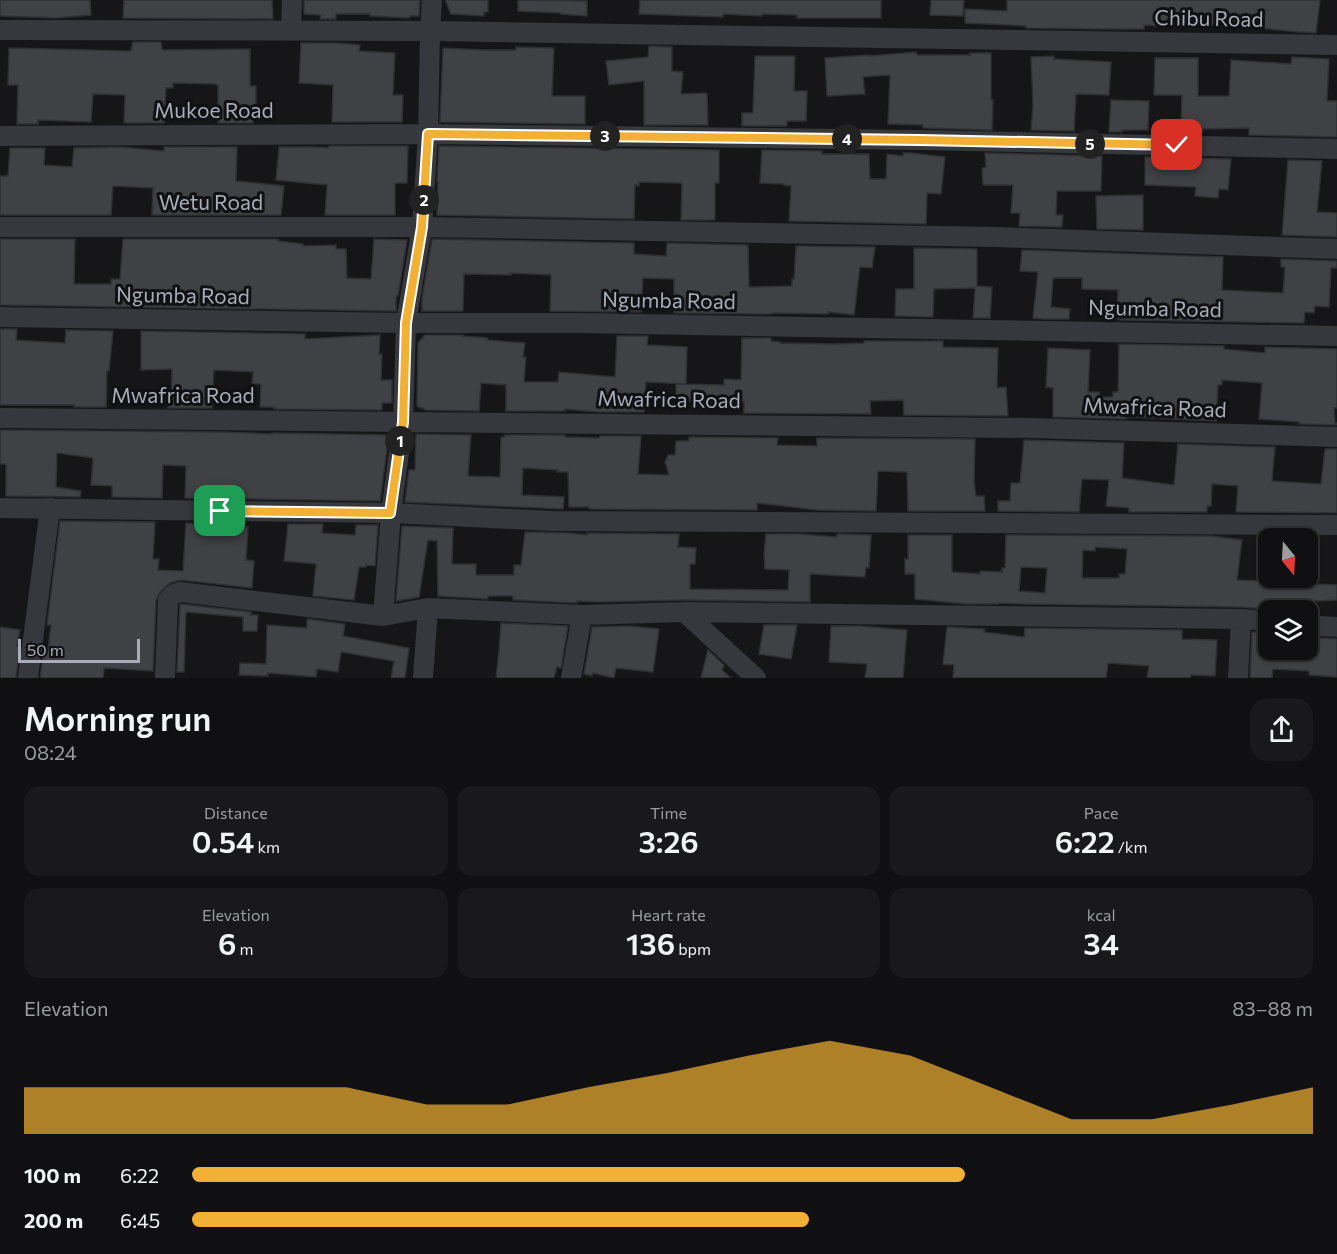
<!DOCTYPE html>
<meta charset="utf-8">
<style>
body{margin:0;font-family:Commissioner,sans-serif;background:#19191b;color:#f1f3f6;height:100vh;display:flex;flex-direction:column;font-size:22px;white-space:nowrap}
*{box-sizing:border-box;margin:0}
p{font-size:20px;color:#9c9d9f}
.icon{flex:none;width:33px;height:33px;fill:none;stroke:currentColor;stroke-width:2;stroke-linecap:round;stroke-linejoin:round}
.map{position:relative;height:678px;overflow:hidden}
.panel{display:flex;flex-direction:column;background:#101012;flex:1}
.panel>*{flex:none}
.needle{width:39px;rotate:162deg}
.fabs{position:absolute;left:1258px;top:528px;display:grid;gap:12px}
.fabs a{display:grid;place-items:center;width:60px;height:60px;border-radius:12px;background:#101012;box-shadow:0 2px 4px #0004,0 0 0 2px #303032;font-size:30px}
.scale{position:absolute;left:18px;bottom:15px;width:122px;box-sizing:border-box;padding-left:6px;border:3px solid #a8adb8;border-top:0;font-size:16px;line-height:21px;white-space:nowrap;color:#a8adb8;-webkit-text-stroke:4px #111113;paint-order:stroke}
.pin{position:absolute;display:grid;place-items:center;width:51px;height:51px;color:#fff;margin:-26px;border-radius:12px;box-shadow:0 3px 9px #0006}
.km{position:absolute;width:30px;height:30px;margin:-15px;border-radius:50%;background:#222;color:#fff;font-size:16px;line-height:30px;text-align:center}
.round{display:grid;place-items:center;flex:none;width:63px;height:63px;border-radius:18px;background:#19191b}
.summary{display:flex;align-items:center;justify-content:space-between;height:102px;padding:0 24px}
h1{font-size:33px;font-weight:600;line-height:45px}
.metrics{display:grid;grid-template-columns:repeat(3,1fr);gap:9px;height:102px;padding:6px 24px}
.metrics div{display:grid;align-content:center;border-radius:15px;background:#19191b;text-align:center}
.metrics b{font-size:30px;font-weight:600}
.metrics small{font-size:16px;font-weight:400}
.metrics p{font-size:16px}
.chart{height:168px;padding:12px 24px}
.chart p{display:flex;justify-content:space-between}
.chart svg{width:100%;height:108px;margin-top:6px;fill:#f2b134;opacity:.7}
ul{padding:0 24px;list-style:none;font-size:20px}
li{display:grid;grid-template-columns:96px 72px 1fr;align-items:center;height:45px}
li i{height:15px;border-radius:8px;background:#f2b134}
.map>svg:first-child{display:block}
</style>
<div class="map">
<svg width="1337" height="678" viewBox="0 0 1337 678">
<rect width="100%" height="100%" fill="#161618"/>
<!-- building -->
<path fill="#404145" stroke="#303034" stroke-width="1.5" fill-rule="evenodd" d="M0,0H90L91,15L56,18L0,16Z
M124,0H272L273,19L123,18Z
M304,0H420L419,16H410L409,18L370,16V14H336V19H320L321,15L304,14Z
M445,0H488V12H484V16L451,14Z
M518,0L587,1V16L561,14V13L518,11Z
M640,0H881V18H797V15L762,14V16L723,14V17L639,14Z
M931,0H964L963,16L930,15Z
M1007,0H1320L1316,33L1299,32L1238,26V27L1195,24V28L1144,25V29H1103L1026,28V26L965,23V9L1007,11Z
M133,42H161L162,50L250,49V86H256V114H253V123H218V86L216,84L173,83V88H166L164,123H124L125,95L93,94L91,122L38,120V124H17L18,85H8L9,48L131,51Z
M301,43H337L360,45L359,51L395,53L393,95H403L402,122H332L333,85L299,83Z
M649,46L672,47V71L683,72L681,94L707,93L708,125H644V81L609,85L606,61L648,57Z
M516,47L554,48L552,96H585V124L440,122L443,48L482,50H516Z
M916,52L917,55H970V53H991V100H993L992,130L923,128V125L888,124L890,75L863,77L865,94L827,96L825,58L869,55V56Z
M755,56H795L794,91H807L806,121H787V126H742V113H753Z
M1054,56V59L1111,62L1109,95L1076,94L1074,131L1031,130L1033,106L1031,57Z
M1292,57L1329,59L1327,101H1337V137L1249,135V128L1203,129V131H1181L1182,95H1154L1155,58H1198V96H1229L1231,60L1291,64Z
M1111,100L1149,101L1148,130H1122V132H1109Z
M329,146H408L407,183H395V215H325L327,185L276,180L279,147H314L329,148Z
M439,146L719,150V183H715V220H681L682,184L680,183L639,182V186L635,185L634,219L437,215L438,181H437Z
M119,147L164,151V147H237L236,181L284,186L281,215H152L153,188L113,186L111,215H0V176H8L10,148H45L44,165L72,167L74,148Z
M762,150L822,151V154H869L870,179H886L887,154L903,156V153H911L945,157L941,194L927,193L926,224L789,221L791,186L784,185V184L760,183Z
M985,153L1102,156L1101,191H1057L1056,215H1063L1062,227L1019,226L1020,213H1011L1013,185H983L982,168L986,167Z
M1145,157H1162V159H1190V158L1231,159L1228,190L1219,189L1218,198L1195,196L1196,187L1145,185Z
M1288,160L1322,161L1317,212L1337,213V237L1282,235Z
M1143,195V230L1097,229L1096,196Z
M0,239H75L74,284H111V279H120L123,239H278V241L303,244V246L336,245V249H346L347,278L371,279L374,239L407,240L398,296H396V311L0,305Z
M432,239L634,243V254L666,256L667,243L748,245L749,287L792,286V279H794L796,246L875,247L872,268L860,267L854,315L828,312V314L772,313V314L674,313V279L643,278L641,312L550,311L551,275L511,273V275L464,274L463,311H422V298Z
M914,248L977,249V286L992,287L990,318H973L975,288L934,289L933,317L895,316L896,289H914Z
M1022,250L1223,257L1222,290L1283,293L1285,267H1281V259L1337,261V268H1331L1329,307L1315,306L1314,313L1305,312L1304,323L1119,320V319H1117L1118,290L1082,289V278H1053L1051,307L1070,309L1069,319H1043L1033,318L1038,272L1020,271Z
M0,329H17L16,340L65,343L66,330L113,331L109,371H107L106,407H74V405H0Z
M141,331L305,334V339L380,335L379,354H382L381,380H392V403H382V410L274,409V407H260L261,384H252L253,372L214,370L212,408H168V402H171L172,369L141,370Z
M425,335H463L462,336L488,338L487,340L525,343L523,357H526L524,382H558L559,372L615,377L617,336H648L647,345L687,347L686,384L646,382L644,412H598L565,409V411H506V385L481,383L479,411L426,410L417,406L418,343Z
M742,338H771V341L780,342V343L833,344L864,343V341H943V347L998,348L997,388L1006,387L1008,416L904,415L903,400L870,401L871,414L744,413V402L676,401V384L724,385V379L741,380Z
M1119,344L1224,346V349L1265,353V347L1337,349V408H1334L1335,423H1337V425L1299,424V422L1259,419L1262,383L1222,380V385H1218L1216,421L1129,417H1126V419L1053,417V388L1046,387L1048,348L1090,350L1088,392H1099L1100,397H1113V392H1118Z
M0,430L221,432L272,434V433L389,435L380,501L185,498L186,466L163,465L162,498L112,497V486L91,485L93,458L57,453L56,487L81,491L80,497L6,496V464H0Z
M416,434L471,435L468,476L500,477L501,437H505V435H565V437L599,438L600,436H641L638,474L669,475L665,462L668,455H675L676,441H689V437L778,438L777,445L817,446V438L975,439L974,481L976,496H984L985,511H908L907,472L878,471L876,511L817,510L757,503V510L589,509V507H569L568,472H557L558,470L523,468L522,495L564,497L563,509L405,502L409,470H415Z
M1024,440L1124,443L1122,478L1174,485L1178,444L1275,447L1272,481L1321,484L1325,449H1337V513L1236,512L1238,486L1212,484L1211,506H1207V512H1129V508L1106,506L1109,480L1082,479L1079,512L998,511V501H1010L1011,483H1020Z
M60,521L155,522L153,559H159L158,570L183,571L186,523L248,527L246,560L254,561L252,588L181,580L170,583L160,592L156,600L153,671L104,668L103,678H40L44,649H48L51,625H47Z
M288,524H323L322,533L355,535L356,525H378L375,566L366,565V567H359L354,600L313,596L316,564L284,561Z
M402,526L453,528L452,564H476V575H514V565H521L525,532L569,533L587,535V533L679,534L678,547L696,548L695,564H690V589L788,590L789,570L765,569L764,553L766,534H800L837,537V534L871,535L869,568L866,567L865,577L810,574V602L684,600L601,602L577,601V603L513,600V596H488V599L438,596L437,541L428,540L419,597L396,601Z
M908,535H952V572L980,574V571L1002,572V568H1005L1006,535L1211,536L1242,540L1237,580L1281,582V578H1309V579H1311L1312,584L1337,585V600L1298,602V610H1274L1241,607L1024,604L999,603L998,604H966L915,599V574H905V559H908ZM1095,547L1127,549L1125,574H1119V578H1082L1083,550L1095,551ZM1021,567L1047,568L1045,593L1019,591Z
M180,604L251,612L250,615H258L257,631H243V617L186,612L184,672H177Z
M307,619L345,624L343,636L409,648L405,678H391L394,661L341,652L338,672L317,669L316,677L268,673V676L239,675L240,663L266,664L267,625L307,628Z
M501,623L568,626L561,668L557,667L554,678H496L499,651Z
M764,625H797L791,659L759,654Z
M630,626L659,629L653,672L616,668L614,678L593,673L592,676L584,674L592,627Z
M831,626H860L907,630L903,678H865L867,664L829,662Z
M0,627L20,630L17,646H20L16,678H0Z
M947,627L985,629L984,632L1024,637L1025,628L1182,630V639L1217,640L1215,676L1191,675L1190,678H1147L1149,666L1108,663L1106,678H953L954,665L943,664Z
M1252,632L1269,633V650H1308V637L1337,639V677L1309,675V671L1273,669L1272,678H1250Z
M708,650L724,665L722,670L731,678H701Z"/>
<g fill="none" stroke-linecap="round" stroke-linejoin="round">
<!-- street -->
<path stroke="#37383d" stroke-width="20" d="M291,29L292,0
M0,30L430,31L1337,45
M0,136L428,134L920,140L1337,149
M0,227H422L995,237L1337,249
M0,317L406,323H580L1337,336
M0,418L1030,428L1337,437
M0,508L391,513L552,521L1337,525
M684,612L756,678
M383,616L391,513L403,422L406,323L422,227L428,134L430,31L432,0
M1308,625L1337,627
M28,678L50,508
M165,678L168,600L174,594L180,592L383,616L428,608L582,615L684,612L1241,619L1269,621
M423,678L428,608
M571,678L582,615
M1238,678L1241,619"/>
</g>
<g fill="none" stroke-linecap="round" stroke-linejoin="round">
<defs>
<path id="route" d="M220,511L390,513L403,422L406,323L422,227L428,134L920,140L1177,145"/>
</defs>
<!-- route casing -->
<use href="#route" stroke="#fff" stroke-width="12"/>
<!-- route -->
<use href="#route" stroke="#f2b134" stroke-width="8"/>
</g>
<g text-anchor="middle" stroke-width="6" stroke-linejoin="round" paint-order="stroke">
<!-- street labels -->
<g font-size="21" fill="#a8adb8" stroke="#111113">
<text transform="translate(1209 19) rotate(1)" y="7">Chibu Road</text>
<text x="214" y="118">Mukoe Road</text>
<text x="211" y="210">Wetu Road</text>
<text transform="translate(183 296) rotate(1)" y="7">Ngumba Road</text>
<text transform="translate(669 301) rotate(1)" y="7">Ngumba Road</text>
<text transform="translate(1155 309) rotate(1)" y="7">Ngumba Road</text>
<text x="183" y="403">Mwafrica Road</text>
<text transform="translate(669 400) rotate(1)" y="7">Mwafrica Road</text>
<text transform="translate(1155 408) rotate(2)" y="7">Mwafrica Road</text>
</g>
</g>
</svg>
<div class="fabs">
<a><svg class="needle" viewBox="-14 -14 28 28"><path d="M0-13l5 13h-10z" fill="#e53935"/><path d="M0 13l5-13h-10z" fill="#9c9d9f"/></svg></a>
<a><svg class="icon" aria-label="layers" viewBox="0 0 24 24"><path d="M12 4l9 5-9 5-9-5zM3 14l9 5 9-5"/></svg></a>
</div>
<div class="scale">50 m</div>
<div class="pin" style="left:220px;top:511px;background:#1e9e55"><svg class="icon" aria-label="arrive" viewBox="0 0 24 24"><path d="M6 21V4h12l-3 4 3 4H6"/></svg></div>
<div class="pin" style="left:1177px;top:145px;background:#d93025"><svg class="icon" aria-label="check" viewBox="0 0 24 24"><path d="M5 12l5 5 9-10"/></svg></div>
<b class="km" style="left:400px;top:441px">1</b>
<b class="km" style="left:424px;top:200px">2</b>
<b class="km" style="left:605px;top:136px">3</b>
<b class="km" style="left:847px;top:139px">4</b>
<b class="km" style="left:1090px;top:144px">5</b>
</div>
<section class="panel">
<div class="summary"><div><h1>Morning run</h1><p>08:24</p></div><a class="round"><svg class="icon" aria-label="share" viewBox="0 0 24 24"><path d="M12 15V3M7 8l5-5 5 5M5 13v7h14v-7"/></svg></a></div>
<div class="metrics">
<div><p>Distance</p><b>0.54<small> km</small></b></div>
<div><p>Time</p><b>3:26</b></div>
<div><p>Pace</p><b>6:22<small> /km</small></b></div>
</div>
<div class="metrics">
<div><p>Elevation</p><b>6<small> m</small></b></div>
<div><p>Heart rate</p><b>136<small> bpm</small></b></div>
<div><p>kcal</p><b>34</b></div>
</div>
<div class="chart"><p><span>Elevation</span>83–88 m</p>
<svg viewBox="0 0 160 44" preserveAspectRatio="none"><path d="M0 44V25L10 25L20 25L30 25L40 25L50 32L60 32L70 25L80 19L90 12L100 6L110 12L120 25L130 38L140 38L150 32L160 25V44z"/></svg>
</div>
<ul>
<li><b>100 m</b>6:22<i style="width:69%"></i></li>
<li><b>200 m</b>6:45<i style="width:55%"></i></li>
</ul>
</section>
